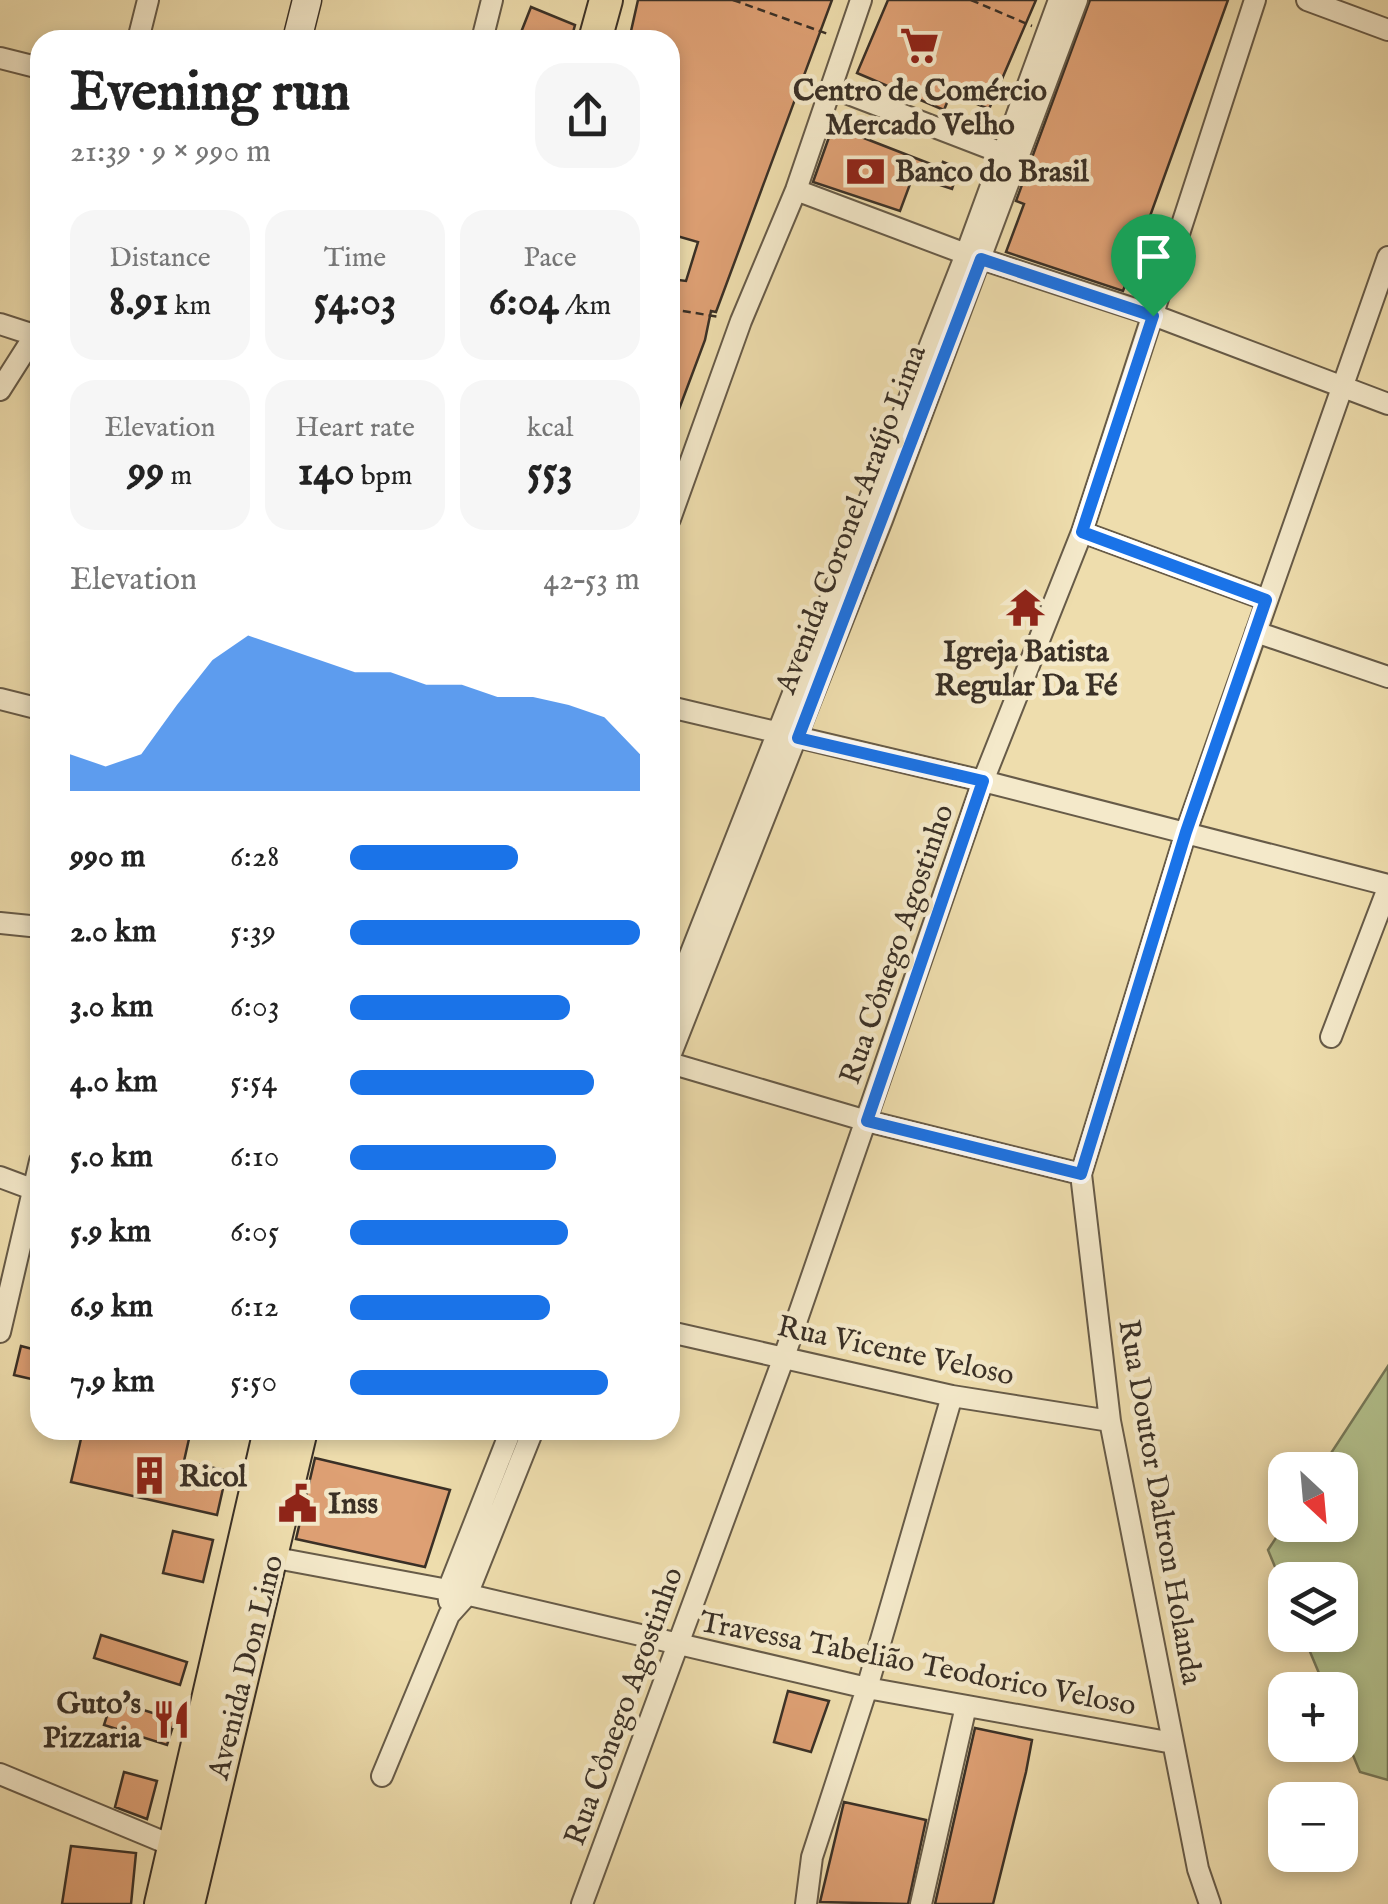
<!DOCTYPE html>
<meta charset="utf-8">
<style>
body{margin:0;font-family:"IM FELL English",serif;background:#f6f6f6;color:#222;height:100vh;display:flex;flex-direction:column;font-size:38px;white-space:nowrap}
*{box-sizing:border-box;margin:0}
p{font-size:32px;color:#767676}
.icon{flex:none;width:55px;height:55px;fill:none;stroke:currentColor;stroke-width:2;stroke-linecap:round;stroke-linejoin:round}
.map{position:relative;flex:1;overflow:hidden}
.drawer{position:absolute;left:30px;top:30px;width:650px;height:1410px;display:flex;flex-direction:column;background:#fff;border-radius:30px;box-shadow:0 5px 15px #0003}
.drawer>*{flex:none}
.needle{width:65px;rotate:154deg}
.controls{position:absolute;left:1268px;top:1452px;display:grid;gap:20px}
.controls a{display:grid;place-items:center;width:90px;height:90px;border-radius:20px;background:#fff;box-shadow:0 5px 15px #0003;font-size:50px}
.pin{position:absolute;display:grid;place-items:center;width:85px;height:85px;color:#fff;margin:-102px -42px;border-radius:50% 50% 50% 0;rotate:-45deg;box-shadow:0 0 10px #0007}
.pin .icon{rotate:45deg}
.round{display:grid;place-items:center;flex:none;width:105px;height:105px;border-radius:30px;background:#f6f6f6}
.overview{display:flex;align-items:center;justify-content:space-between;height:170px;padding:0 40px}
h1{font-size:55px;font-weight:700;line-height:75px}
.stats{display:grid;grid-template-columns:repeat(3,1fr);gap:15px;height:170px;padding:10px 40px}
.stats div{display:grid;align-content:center;border-radius:25px;background:#f6f6f6;text-align:center}
.stats b{font-size:42px;font-weight:700}
.stats small{font-size:28px;font-weight:400}
.stats p{font-size:28px}
.chart{height:280px;padding:20px 40px}
.chart p{display:flex;justify-content:space-between}
.chart svg{width:100%;height:180px;margin-top:10px;fill:#1a73e8;opacity:.7}
ul{padding:0 40px;list-style:none;font-size:32px}
li{display:grid;grid-template-columns:160px 120px 1fr;align-items:center;height:75px}
li i{height:25px;border-radius:12px;background:#1a73e8}
.map>svg:first-child{display:block}
</style>
<div class="map">
<svg width="1388" height="1904" viewBox="0 0 1388 1904">
<rect width="100%" height="100%" fill="#eeddad"/>
<filter id="stains"><feTurbulence type="fractalNoise" baseFrequency=".002" numOctaves="4"/><feColorMatrix values="0 0 0 0 .2 0 0 0 0 .09 0 0 0 0 .02 0 0 0 .5 -.17"/></filter>
<radialGradient id="worn" r=".72"><stop offset=".6" stop-color="#630" stop-opacity="0"/><stop offset="1" stop-color="#630" stop-opacity=".3"/></radialGradient>
<!-- green -->
<path fill="#b3c28e" stroke="#76795a" stroke-width="2.5" d="M1388,1366V1780L1360,1772L1340,1724V1690H1326L1303,1635H1340V1580H1285V1591L1268,1550L1285,1524L1340,1525V1470H1320Z"/>
<!-- building -->
<path fill="#dea074" stroke="#3a3026" stroke-width="2.5" d="M638,0H832L716,312L711,311L705,340L672,428L670,279L686,281L698,242L670,234V40H629Z
M888,0H1036L989,109L951,93L944,110L857,73Z
M1090,0H1228L1123,291L1006,252L1024,204L1016,201Z
M531,7L575,25L571,40H518Z
M833,126L941,168L943,162L959,168L952,189L913,176L900,211L813,182Z
M21,1346L40,1351V1381L14,1375Z
M83,1430H191L184,1461L227,1471L217,1515L71,1482Z
M315,1458L450,1490L425,1567L296,1539Z
M173,1531L213,1540L203,1582L163,1573Z
M101,1635L187,1662L180,1685L94,1658Z
M788,1691L829,1701L811,1752L774,1742Z
M112,1700L175,1720L167,1745L104,1725Z
M975,1728L1032,1740L1026,1772L993,1904H935Z
M124,1772L157,1781L147,1819L115,1807Z
M844,1802L926,1820L908,1904L820,1902Z
M71,1846L136,1853L131,1904H62Z"/>
<g fill="none" stroke-linecap="round" stroke-linejoin="round">
<defs>
<path id="street" d="M1307,0L1388,30
M138,40L148,0
M482,40L492,0
M0,58L40,68
M833,88L1015,158
M796,190L966,254L1153,315L1388,404
M0,324L34,335
M0,390L40,327
M670,519L741,321L796,190L861,0
M1082,532L1267,600
M1256,632L1388,677
M0,699L40,709
M670,707L983,781L1388,885
M0,923L40,927
M670,1006L966,254L1059,0
M1331,1037L1388,888
M670,1056L882,520L1077,0
M670,1063L867,1121L1081,1174
M0,1177L40,1192
M0,1332L40,1161
M670,1332L952,1396L1110,1421
M260,1555L448,1590L867,1688L1173,1743
M449,1601L448,1590L511,1430
M0,1774L183,1850
M382,1776L449,1615L467,1595L533,1430
M582,1904L784,1357L983,781L1082,532L1255,0
M806,1904L812,1857L867,1688L952,1396
M921,1904L966,1706
M1210,1904L1198,1869L1110,1421L1081,1174L1186,832L1388,257"/>
<path id="secondary" d="M297,40L307,0"/>
<path id="primary" d="M595,40L606,0
M161,1904L270,1430
M188,1904L301,1430"/>
</defs>
<!-- street casing -->
<use href="#street" stroke="#675b48" stroke-width="24"/>
<!-- secondary casing -->
<use href="#secondary" stroke="#3a3026" stroke-width="31"/>
<!-- primary casing -->
<use href="#primary" stroke="#3a3026" stroke-width="36"/>
<!-- path -->
<path stroke="#3a3026" stroke-width="2.5" stroke-dasharray="8 5" stroke-linecap="butt" d="M733,0L828,34
M971,0L1032,26
M670,309L720,317"/>
<!-- street -->
<use href="#street" stroke="#f4e9ca" stroke-width="20"/>
<!-- secondary -->
<use href="#secondary" stroke="#f4e9ca" stroke-width="28"/>
<!-- primary -->
<use href="#primary" stroke="#eeddad" stroke-width="32"/>
</g>
<g fill="none" stroke-linecap="round" stroke-linejoin="round">
<defs>
<path id="route" d="M981,259L1153,316L1082,532L1266,600L1186,832L1081,1174L867,1121L983,781L798,738Z"/>
</defs>
<!-- route casing -->
<use href="#route" stroke="#fff" stroke-width="20"/>
<!-- route -->
<use href="#route" stroke="#1a73e8" stroke-width="12"/>
</g>
<!-- icons -->
<defs>
<symbol id="supermarket-bare" viewBox="-9 -9 18 18"><path d="M-6-5.5h2.5l.6 2H6L4.5 2H-2.5L-4.4-4H-6ZM-1.5 3.2a1.3 1.3 0 1 0 .1 0ZM3 3.2a1.3 1.3 0 1 0 .1 0Z" fill="#8f2418" stroke="#f4e9ca" stroke-width="2.5" paint-order="stroke"/></symbol>
<symbol id="bank-bare" viewBox="-9 -9 18 18"><path d="M-6-4H6V4H-6ZM0-2.3a2.3 2.3 0 1 0 0 4.6a2.3 2.3 0 1 0 0-4.6Z" fill="#8f2418" stroke="#f4e9ca" stroke-width="2.5" paint-order="stroke"/></symbol>
<symbol id="temple-bare" viewBox="-9 -9 18 18"><path d="M0-6L5-2H3V0L6.5 2.5H4V6H1.5V3h-3V6H-4V2.5H-6.5L-3 0V-2H-5Z" fill="#8f2418" stroke="#f4e9ca" stroke-width="2.5" paint-order="stroke"/></symbol>
<symbol id="building-bare" viewBox="-9 -9 18 18"><path d="M-4-6H4V6H1V3H-1V6H-4ZM-2.5-4.3h1.7v1.8h-1.7ZM.8-4.3h1.7v1.8H.8ZM-2.5-1h1.7V.8h-1.7ZM.8-1h1.7V.8H.8Z" fill="#8f2418" stroke="#f4e9ca" stroke-width="2.5" paint-order="stroke"/></symbol>
<symbol id="civic-bare" viewBox="-9 -9 18 18"><path d="M-.6-6.5H3V-4.5H.6V-3L4-1V1h2V6H-6V1h2V-1L-.6-3ZM-1.2 2.5V6h2.4V2.5Z" fill="#8f2418" stroke="#f4e9ca" stroke-width="2.5" paint-order="stroke"/></symbol>
<symbol id="restaurant-bare" viewBox="-9 -9 18 18"><path d="M-5-6h1v4h1v-4h1v4h1v-4h1v5L-1.5 .5V6h-2V.5L-5-1ZM5-6V6H3V1.5H1.5Q1.5-4 5-6Z" fill="#8f2418" stroke="#f4e9ca" stroke-width="2.5" paint-order="stroke"/></symbol>
</defs>
<g fill-rule="evenodd">
<use href="#supermarket-bare" x="892" y="18" width="55" height="55"/>
<use href="#bank-bare" x="838" y="144" width="55" height="55"/>
<use href="#temple-bare" x="998" y="580" width="55" height="55"/>
<use href="#building-bare" x="122" y="1448" width="55" height="55"/>
<use href="#civic-bare" x="270" y="1476" width="55" height="55"/>
<use href="#restaurant-bare" x="144" y="1692" width="55" height="55"/>
</g>
<g text-anchor="middle" stroke-width="9" stroke-linejoin="round" paint-order="stroke">
<!-- poi labels -->
<g font-size="30" font-weight="bold" fill="#3a3026" stroke="#f4e9ca" text-anchor="start">
<text x="920" y="100" text-anchor="middle">Centro de Comércio<tspan x="920" dy="34">Mercado Velho</tspan></text>
<text x="895" y="181">Banco do Brasil</text>
<text x="1026" y="661" text-anchor="middle">Igreja Batista<tspan x="1026" dy="34">Regular Da Fé</tspan></text>
<text x="179" y="1486">Ricol</text>
<text x="328" y="1513">Inss</text>
<text x="141" y="1713" text-anchor="end">Guto's<tspan x="141" dy="34">Pizzaria</tspan></text>
</g>
<!-- street labels -->
<g font-size="30" fill="#3a3026" stroke="#f4e9ca">
<text transform="translate(850 519) rotate(-69)" y="10">Avenida Coronel Araújo Lima</text>
<text transform="translate(896 944) rotate(-71)" y="10">Rua Cônego Agostinho</text>
<text transform="translate(896 1350) rotate(12)" y="10">Rua Vicente Veloso</text>
<text transform="translate(1161 1502) rotate(80)" y="10">Rua Doutor Daltron Holanda</text>
<text transform="translate(918 1663) rotate(11)" y="10">Travessa Tabelião Teodorico Veloso</text>
<text transform="translate(245 1667) rotate(-76)" y="10">Avenida Don Lino</text>
<text transform="translate(623 1706) rotate(-70)" y="10">Rua Cônego Agostinho</text>
</g>
</g>
<rect width="100%" height="100%" filter="url(#stains)"/>
<rect width="100%" height="100%" fill="url(#worn)"/>
</svg>
<div class="controls">
<a><svg class="needle" viewBox="-14 -14 28 28"><path d="M0-13l5 13h-10z" fill="#e53935"/><path d="M0 13l5-13h-10z" fill="#767676"/></svg></a>
<a><svg class="icon" aria-label="layers" viewBox="0 0 24 24"><path d="M12 4l9 5-9 5-9-5zM3 14l9 5 9-5"/></svg></a>
<a>+</a>
<a>−</a>
</div>
<div class="pin" style="left:1153px;top:316px;background:#1e9e55"><svg class="icon" aria-label="arrive" viewBox="0 0 24 24"><path d="M6 21V4h12l-3 4 3 4H6"/></svg></div>
<section class="drawer">
<div class="overview"><div><h1>Evening run</h1><p>21:39 · 9 × 990 m</p></div><a class="round"><svg class="icon" aria-label="share" viewBox="0 0 24 24"><path d="M12 15V3M7 8l5-5 5 5M5 13v7h14v-7"/></svg></a></div>
<div class="stats">
<div><p>Distance</p><b>8.91<small> km</small></b></div>
<div><p>Time</p><b>54:03</b></div>
<div><p>Pace</p><b>6:04<small> /km</small></b></div>
</div>
<div class="stats">
<div><p>Elevation</p><b>99<small> m</small></b></div>
<div><p>Heart rate</p><b>140<small> bpm</small></b></div>
<div><p>kcal</p><b>553</b></div>
</div>
<div class="chart"><p><span>Elevation</span>42–53 m</p>
<svg viewBox="0 0 160 44" preserveAspectRatio="none"><path d="M0 44V35L10 38L20 35L30 23L40 12L50 6L60 9L70 12L80 15L90 15L100 18L110 18L120 21L130 21L140 23L150 26L160 35V44z"/></svg>
</div>
<ul>
<li><b>990 m</b>6:28<i style="width:58%"></i></li>
<li><b>2.0 km</b>5:39<i style="width:100%"></i></li>
<li><b>3.0 km</b>6:03<i style="width:76%"></i></li>
<li><b>4.0 km</b>5:54<i style="width:84%"></i></li>
<li><b>5.0 km</b>6:10<i style="width:71%"></i></li>
<li><b>5.9 km</b>6:05<i style="width:75%"></i></li>
<li><b>6.9 km</b>6:12<i style="width:69%"></i></li>
<li><b>7.9 km</b>5:50<i style="width:89%"></i></li>
</ul>
</section>
</div>
